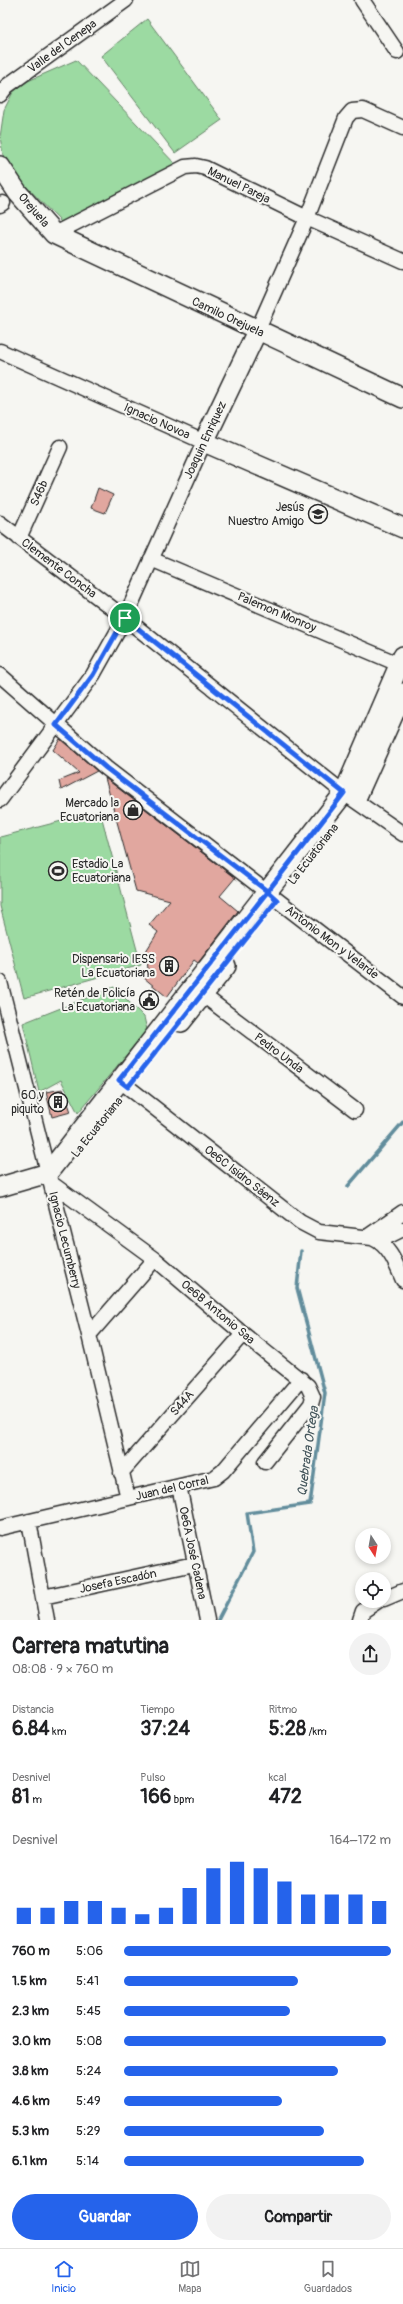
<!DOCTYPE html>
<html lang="es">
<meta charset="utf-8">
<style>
body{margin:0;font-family:Pangolin,sans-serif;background:#f2f2f2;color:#202124;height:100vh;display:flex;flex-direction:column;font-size:15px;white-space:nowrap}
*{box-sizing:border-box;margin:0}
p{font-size:13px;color:#757577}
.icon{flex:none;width:22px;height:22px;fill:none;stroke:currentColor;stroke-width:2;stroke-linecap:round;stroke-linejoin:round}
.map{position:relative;height:1620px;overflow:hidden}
.side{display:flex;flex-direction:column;background:#fff;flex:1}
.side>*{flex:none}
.needle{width:26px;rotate:169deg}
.tools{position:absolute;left:355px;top:1528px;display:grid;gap:8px}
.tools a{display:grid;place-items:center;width:36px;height:36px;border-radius:50%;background:#fff;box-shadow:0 2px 6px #0003;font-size:20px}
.pin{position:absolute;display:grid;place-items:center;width:34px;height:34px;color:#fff;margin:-17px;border:2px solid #fff;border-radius:50%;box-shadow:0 1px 4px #0007}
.round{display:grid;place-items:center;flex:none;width:42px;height:42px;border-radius:21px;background:#f2f2f2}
.overview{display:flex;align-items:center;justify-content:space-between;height:68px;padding:0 12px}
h1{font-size:22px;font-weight:700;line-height:30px}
.stats{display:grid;grid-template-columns:repeat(3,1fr);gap:6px;height:68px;padding:4px 12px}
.stats div{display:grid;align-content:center}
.stats b{font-size:20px;font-weight:700}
.stats small{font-size:11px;font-weight:400}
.stats p{font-size:11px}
.chart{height:112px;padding:8px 12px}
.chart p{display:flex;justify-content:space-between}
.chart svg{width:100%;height:72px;margin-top:4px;stroke:#2563eb;stroke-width:6}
.button{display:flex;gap:8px;margin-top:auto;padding:8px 12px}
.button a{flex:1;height:46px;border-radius:24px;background:#2563eb;color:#fff;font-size:16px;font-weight:700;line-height:46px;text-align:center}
.button a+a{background:#f2f2f2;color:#202124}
ul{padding:0 12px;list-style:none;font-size:13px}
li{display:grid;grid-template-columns:64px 48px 1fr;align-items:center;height:30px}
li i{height:10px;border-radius:5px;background:#2563eb}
.tab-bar{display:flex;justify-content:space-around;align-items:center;height:56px;border-top:1px solid #e0e0e0;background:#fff;font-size:11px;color:#757577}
.tab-bar a{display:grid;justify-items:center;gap:2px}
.tab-bar .current{color:#2563eb}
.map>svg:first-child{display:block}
</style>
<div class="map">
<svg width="403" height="1620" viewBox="0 0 403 1620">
<rect width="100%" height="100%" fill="#f6f6f2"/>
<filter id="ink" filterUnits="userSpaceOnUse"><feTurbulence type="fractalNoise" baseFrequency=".025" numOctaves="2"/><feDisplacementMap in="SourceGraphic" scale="8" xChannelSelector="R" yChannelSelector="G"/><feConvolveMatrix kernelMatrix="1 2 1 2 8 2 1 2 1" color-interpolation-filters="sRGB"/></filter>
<g filter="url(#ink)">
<!-- green -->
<path fill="#9cdaa2" stroke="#648266" d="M147,19L222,120L175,153L101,56Z
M76,60L179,168L62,223L18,178L3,155L0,137L4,110L13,92L28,81Z
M100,811L141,965L24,998L0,906V837Z
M114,987L144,1017L147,1030L78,1113L61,1080L39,1092L23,1023Z"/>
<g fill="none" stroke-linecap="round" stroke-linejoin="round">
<!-- stream -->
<path stroke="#628d9c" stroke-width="3.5" d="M348,1186L403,1122
M218,1620L253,1552L247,1513L310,1504L325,1393L297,1288L301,1251"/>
</g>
<!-- building -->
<path fill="#e1a79f" stroke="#2b2b2b" d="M98,488L113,495L105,513L91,508Z
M60,739L97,771L61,790L59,781L79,773L53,750Z
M105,778L235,878L220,896L238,911L198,963L194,960L167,997L143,977L148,969L146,951L158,932L149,925L170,900L136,891Z
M63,1089L71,1112L52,1117L46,1092Z"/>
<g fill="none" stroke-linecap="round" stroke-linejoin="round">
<defs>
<path id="street" d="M362,0L397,52
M0,95L7,86L126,0
M0,205L3,203
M54,234L185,167L196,166L205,168L307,218L403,261
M257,331L307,218L346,118L352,111L363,110L403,128
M0,351L204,442L125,618L93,675L0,800
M0,523L125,618L344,793L403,834
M19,538L60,447
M151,559L403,666
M0,675L106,768L403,997
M0,982L89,1335L128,1498
M203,995L355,1110
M119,1080L300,1222L319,1232L372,1238C389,1245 396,1264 403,1280
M51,1183L155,1259L243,1334L308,1386L313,1397L311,1404L265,1462
M367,1237L403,1212
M379,1241L403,1229
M89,1335L155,1259
M121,1473L243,1334
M179,1486L207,1620
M29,1521L47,1620
M0,1528L214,1478L223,1471L301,1379
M43,1597L194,1564
M384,1599L403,1591
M360,1620L363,1611L378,1601"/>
<path id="secondary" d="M0,166L18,193L54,234L403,398
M257,331L204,442L403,528
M357,796L403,693
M181,1022L226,966
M0,1187L48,1173L344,793L403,656"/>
</defs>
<!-- street casing -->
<use href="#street" stroke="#2b2b2b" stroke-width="17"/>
<!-- secondary casing -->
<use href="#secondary" stroke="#2b2b2b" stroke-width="22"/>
<!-- street -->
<use href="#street" stroke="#f6f6f2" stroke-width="14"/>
<!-- secondary -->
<use href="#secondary" stroke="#f6f6f2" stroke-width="19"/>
</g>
</g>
<g fill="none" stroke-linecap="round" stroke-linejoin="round" filter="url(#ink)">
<defs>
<path id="route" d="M125,618L93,675L56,725L106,768L267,891L277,900L128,1087L119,1080C195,984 270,889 344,793L125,618"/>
</defs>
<!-- route casing -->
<use href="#route" stroke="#fff" stroke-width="8"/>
<!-- route -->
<use href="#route" stroke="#2563eb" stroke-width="5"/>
</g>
<!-- icons -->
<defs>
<symbol id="school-ring" viewBox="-11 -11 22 22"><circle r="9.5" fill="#f6f6f2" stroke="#2b2b2b" stroke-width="1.5"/><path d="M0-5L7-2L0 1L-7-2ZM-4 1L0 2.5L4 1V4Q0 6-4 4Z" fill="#2b2b2b"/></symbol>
<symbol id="shop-ring" viewBox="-11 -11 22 22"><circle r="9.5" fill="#f6f6f2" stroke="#2b2b2b" stroke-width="1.5"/><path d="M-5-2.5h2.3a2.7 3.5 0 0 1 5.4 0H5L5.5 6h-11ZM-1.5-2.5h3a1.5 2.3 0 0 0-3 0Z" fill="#2b2b2b"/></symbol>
<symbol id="stadium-ring" viewBox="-11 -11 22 22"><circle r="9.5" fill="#f6f6f2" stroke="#2b2b2b" stroke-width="1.5"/><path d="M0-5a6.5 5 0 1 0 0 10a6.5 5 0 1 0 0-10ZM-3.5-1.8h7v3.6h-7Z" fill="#2b2b2b"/></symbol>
<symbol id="building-ring" viewBox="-11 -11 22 22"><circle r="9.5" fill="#f6f6f2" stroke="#2b2b2b" stroke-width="1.5"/><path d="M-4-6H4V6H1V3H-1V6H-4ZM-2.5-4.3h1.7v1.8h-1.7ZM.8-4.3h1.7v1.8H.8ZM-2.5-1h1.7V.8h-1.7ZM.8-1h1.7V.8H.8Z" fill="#2b2b2b"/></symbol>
<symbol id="civic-ring" viewBox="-11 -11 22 22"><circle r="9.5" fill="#f6f6f2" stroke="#2b2b2b" stroke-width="1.5"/><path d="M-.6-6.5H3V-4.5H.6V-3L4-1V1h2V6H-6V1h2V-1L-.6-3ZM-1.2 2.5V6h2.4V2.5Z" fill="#2b2b2b"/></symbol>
</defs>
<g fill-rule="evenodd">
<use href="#school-ring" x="307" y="503" width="22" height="22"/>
<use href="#shop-ring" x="122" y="799" width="22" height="22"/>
<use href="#stadium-ring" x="47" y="860" width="22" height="22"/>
<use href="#building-ring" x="158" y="955" width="22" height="22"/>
<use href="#civic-ring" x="138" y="989" width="22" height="22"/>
<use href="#building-ring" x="47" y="1091" width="22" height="22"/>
</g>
<g text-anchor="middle" stroke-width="4" stroke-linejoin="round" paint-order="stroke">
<!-- street labels -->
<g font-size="12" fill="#2b2b2b" stroke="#f6f6f2">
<text transform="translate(62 46) rotate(-36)" y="4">Valle del Cenepa</text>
<text transform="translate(239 185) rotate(26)" y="4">Manuel Pareja</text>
<text transform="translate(34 210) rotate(49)" y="4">Orejuela</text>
<text transform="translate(228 317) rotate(25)" y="4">Camilo Orejuela</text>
<text transform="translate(157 421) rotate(24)" y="4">Ignacio Novoa</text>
<text transform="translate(205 440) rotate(-65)" y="4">Joaquin Enriquez</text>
<text transform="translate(39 493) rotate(-66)" y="4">S46b</text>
<text transform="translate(59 568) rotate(37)" y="4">Clemente Concha</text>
<text transform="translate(277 612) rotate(23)" y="4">Palemon Monroy</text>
<text transform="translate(313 854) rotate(-52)" y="4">La Ecuatoriana</text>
<text transform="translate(332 942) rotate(37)" y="4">Antonio Mon y Velarde</text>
<text transform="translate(279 1053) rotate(37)" y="4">Pedro Unda</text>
<text transform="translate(97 1127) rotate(-51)" y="4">La Ecuatoriana</text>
<text transform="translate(242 1176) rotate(38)" y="4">Oe6C Isidro Sáenz</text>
<text transform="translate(65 1240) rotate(76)" y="4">Ignacio Lecumberry</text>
<text transform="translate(218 1312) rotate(40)" y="4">Oe6B Antonio Saa</text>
<text transform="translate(182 1403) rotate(-49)" y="4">S44A</text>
<text transform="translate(172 1488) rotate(-13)" y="4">Juan del Corral</text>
<text transform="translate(193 1553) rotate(78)" y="4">Oe6A José Cadena</text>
<text transform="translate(118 1581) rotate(-12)" y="4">Josefa Escadón</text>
</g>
<!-- poi labels -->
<g font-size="12" fill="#2b2b2b" stroke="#f6f6f2" text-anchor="end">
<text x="304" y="511">Jesús<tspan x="304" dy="14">Nuestro Amigo</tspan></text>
<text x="119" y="807">Mercado la<tspan x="119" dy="14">Ecuatoriana</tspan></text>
<text x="72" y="868" text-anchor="start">Estadio La<tspan x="72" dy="14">Ecuatoriana</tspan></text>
<text x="155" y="963">Dispensario IESS<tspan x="155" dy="14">La Ecuatoriana</tspan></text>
<text x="135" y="997">Retén de Policía<tspan x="135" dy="14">La Ecuatoriana</tspan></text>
<text x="44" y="1099">60 y<tspan x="44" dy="14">piquito</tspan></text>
</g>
<!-- water labels -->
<g font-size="13" font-style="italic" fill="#42545a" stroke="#f6f6f2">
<text transform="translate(307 1451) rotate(-82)" y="5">Quebrada Ortega</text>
</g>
</g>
</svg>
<div class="tools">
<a><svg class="needle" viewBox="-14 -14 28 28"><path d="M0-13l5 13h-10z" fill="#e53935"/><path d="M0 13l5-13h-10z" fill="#757577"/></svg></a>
<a><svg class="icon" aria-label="locate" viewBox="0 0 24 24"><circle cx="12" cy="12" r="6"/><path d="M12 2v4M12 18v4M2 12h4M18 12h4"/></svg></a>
</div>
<div class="pin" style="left:125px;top:618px;background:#1e9e55"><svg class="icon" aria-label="arrive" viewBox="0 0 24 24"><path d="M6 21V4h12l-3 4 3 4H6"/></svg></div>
</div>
<section class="side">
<div class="overview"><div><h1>Carrera matutina</h1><p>08:08 · 9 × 760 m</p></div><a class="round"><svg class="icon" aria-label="share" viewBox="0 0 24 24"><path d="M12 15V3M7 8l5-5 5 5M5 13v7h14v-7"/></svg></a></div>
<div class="stats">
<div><p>Distancia</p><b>6.84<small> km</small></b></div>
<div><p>Tiempo</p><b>37:24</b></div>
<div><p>Ritmo</p><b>5:28<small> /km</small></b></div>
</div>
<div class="stats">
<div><p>Desnivel</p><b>81<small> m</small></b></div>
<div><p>Pulso</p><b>166<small> bpm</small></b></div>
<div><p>kcal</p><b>472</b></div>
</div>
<div class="chart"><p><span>Desnivel</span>164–172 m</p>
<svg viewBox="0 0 160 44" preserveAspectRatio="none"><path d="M5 44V34M15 44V34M25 44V30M35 44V30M45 44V34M55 44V38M65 44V34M75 44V22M85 44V10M95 44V6M105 44V10M115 44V18M125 44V26M135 44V26M145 44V26M155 44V30"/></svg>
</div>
<ul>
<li><b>760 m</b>5:06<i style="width:100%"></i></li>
<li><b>1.5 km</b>5:41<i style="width:65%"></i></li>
<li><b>2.3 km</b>5:45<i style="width:62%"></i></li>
<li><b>3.0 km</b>5:08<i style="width:98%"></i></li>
<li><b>3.8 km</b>5:24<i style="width:80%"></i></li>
<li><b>4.6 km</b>5:49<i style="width:59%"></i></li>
<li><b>5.3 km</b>5:29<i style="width:75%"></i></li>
<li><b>6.1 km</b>5:14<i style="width:90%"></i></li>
</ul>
<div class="button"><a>Guardar</a><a>Compartir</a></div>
</section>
<nav class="tab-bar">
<a class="current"><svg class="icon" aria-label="home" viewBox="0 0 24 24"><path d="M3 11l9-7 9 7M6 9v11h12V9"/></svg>Inicio</a>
<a><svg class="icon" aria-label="map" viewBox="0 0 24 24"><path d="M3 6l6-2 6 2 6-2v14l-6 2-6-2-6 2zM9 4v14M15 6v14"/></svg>Mapa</a>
<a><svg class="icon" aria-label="saved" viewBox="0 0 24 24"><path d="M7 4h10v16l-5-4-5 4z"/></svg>Guardados</a>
</nav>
